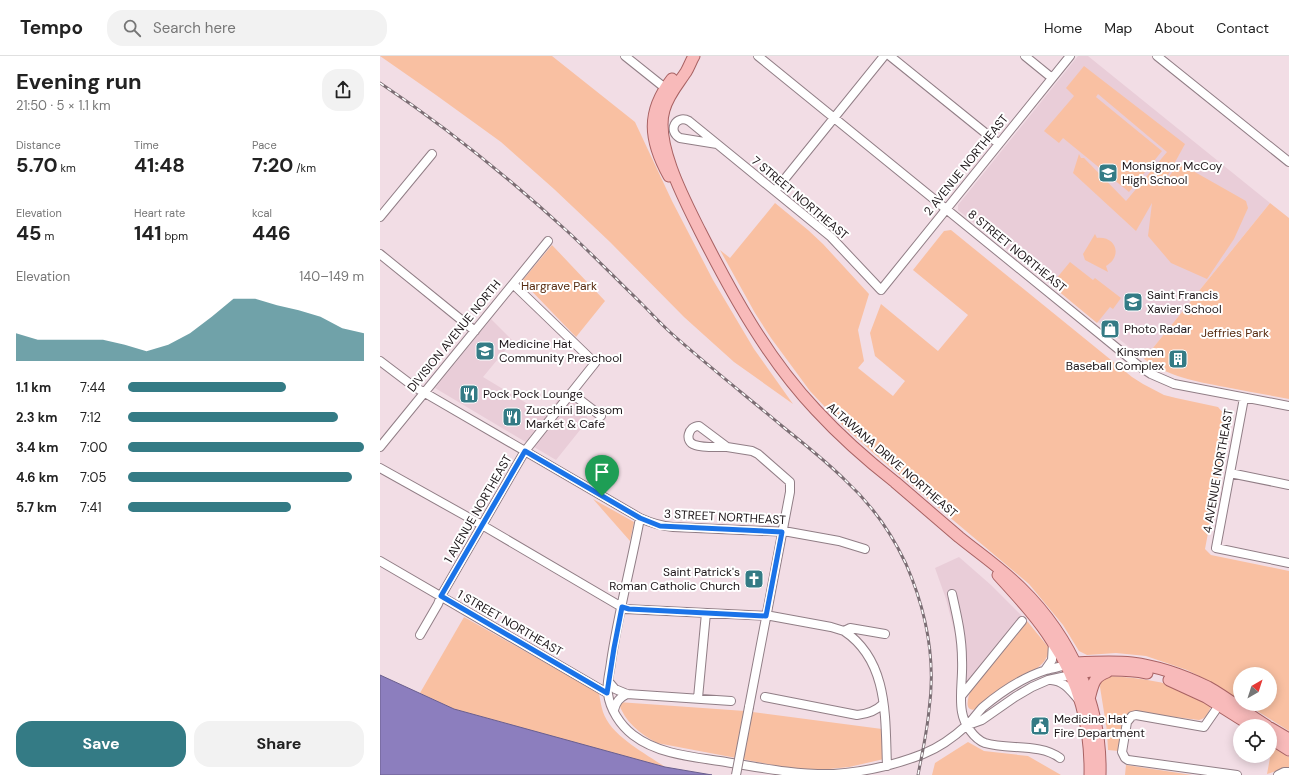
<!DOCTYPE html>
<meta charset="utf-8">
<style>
body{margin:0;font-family:"DM Sans",sans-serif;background:#f2f2f2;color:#222;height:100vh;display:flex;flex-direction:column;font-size:15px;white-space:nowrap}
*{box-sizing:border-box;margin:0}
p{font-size:13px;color:#767676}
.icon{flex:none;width:22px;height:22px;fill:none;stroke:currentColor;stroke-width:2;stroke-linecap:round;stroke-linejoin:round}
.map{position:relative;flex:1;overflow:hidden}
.side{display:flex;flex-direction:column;background:#fff;width:380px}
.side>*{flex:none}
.needle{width:26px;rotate:39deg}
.controls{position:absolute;left:853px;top:611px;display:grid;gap:8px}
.controls a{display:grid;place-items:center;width:44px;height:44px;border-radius:50%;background:#fff;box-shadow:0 2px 10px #0003;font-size:20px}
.pin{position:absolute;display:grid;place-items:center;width:34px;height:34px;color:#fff;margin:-41px -17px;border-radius:50% 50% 50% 0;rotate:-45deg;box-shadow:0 0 4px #0007}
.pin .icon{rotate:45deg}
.round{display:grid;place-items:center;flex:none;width:42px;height:42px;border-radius:16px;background:#f2f2f2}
.summary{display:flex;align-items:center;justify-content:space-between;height:68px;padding:0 16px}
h1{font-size:22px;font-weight:700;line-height:30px}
.stats{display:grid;grid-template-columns:repeat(3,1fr);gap:6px;height:68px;padding:4px 16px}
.stats div{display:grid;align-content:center}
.stats b{font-size:20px;font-weight:700}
.stats small{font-size:11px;font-weight:400}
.stats p{font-size:11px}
.chart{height:112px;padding:8px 16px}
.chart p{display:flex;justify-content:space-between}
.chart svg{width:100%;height:72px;margin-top:4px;fill:#347b85;opacity:.7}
.cta{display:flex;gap:8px;margin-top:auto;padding:8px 16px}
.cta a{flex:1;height:46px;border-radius:16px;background:#347b85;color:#fff;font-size:16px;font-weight:700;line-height:46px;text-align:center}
.cta a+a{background:#f2f2f2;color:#222}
ul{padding:0 16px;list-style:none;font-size:13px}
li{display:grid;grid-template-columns:64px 48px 1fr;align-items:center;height:30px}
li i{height:10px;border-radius:5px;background:#347b85}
header{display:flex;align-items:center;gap:24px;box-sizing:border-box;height:56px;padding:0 20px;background:#fff;border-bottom:1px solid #e0e0e0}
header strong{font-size:19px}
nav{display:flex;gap:22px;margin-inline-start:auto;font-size:14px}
.search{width:280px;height:36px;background:#f2f2f2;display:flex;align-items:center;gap:10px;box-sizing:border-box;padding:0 14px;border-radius:16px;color:#767676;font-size:15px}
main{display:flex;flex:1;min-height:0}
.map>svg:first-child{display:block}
</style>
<header>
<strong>Tempo</strong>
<div class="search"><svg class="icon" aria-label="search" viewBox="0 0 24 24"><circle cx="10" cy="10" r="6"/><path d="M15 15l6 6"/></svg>Search here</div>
<nav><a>Home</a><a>Map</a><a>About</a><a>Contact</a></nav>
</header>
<main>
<section class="side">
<div class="summary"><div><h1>Evening run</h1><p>21:50 · 5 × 1.1 km</p></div><a class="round"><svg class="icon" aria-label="share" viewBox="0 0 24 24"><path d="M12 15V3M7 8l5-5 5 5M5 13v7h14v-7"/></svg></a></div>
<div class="stats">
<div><p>Distance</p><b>5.70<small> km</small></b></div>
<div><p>Time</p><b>41:48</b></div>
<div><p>Pace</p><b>7:20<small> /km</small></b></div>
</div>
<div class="stats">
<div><p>Elevation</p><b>45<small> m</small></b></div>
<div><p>Heart rate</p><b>141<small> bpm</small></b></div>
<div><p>kcal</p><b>446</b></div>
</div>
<div class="chart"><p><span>Elevation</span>140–149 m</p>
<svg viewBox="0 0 160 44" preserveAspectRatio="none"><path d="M0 44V27L10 31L20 31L30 31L40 31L50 34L60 38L70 34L80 27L90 17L100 6L110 6L120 10L130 13L140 17L150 24L160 27V44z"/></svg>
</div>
<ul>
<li><b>1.1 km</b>7:44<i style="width:67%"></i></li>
<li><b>2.3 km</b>7:12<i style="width:89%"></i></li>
<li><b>3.4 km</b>7:00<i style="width:100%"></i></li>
<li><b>4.6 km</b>7:05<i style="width:95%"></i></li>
<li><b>5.7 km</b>7:41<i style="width:69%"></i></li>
</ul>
<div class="cta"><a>Save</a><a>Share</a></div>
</section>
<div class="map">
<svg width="909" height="719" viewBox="0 0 909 719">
<rect width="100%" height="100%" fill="#f2dde5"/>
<!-- built -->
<path fill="#e9cdd8" d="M698,0H708L890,147L764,303L578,154V149Z
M111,263L133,285L103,321L166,359L184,336L204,354L206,358L208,364L176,404L55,332Z
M579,501L611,529L647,565L577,651L579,616L575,578L566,543L555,512Z"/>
<!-- green -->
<path fill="#f9c0a2" d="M0,0H172L255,66L292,145L333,224L374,293L413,348L354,306L304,261L230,186L174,133L121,86L56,39Z
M704,10L805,88L782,130L799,107L866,145L868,152L854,183L827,223L791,207L768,180L772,147L756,175L693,117L699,98L701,102H704L746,145L787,96L718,38L716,41L782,95L749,136L683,82L679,87L664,75L694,40L686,32Z
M395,147L428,174L443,188L489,238L478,274L484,305L478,312L513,340L525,325L495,300L490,277L501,248L558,295L588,259L533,214L564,175L571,174L752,321L763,328L784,339L796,342L838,351L849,364L825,493L831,499L909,515V675L866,648H890V618H860V644L829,625L807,614L766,600L736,597L707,599L699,595L683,569L649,528L497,400L462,369L430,335L391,282L375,257L340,194L350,202Z
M890,147L909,162V343C888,339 866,335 845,331C814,325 790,321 764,303Z
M715,178L717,182C736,180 743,200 726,210L728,216L705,204L703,198Z
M172,189L225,245L196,281L142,225Z
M690,206L713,224L715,222L741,242L733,253L730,251L717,267L671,229Z
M213,443L254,466L250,485Z
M84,561L219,637C220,643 221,650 223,656C231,680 265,697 285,711L74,653L40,637Z
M647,565L669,592C668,614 641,619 626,629C615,636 607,646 596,652C594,654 593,654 590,653C585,650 589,640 590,635Z
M728,620C752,621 789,625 810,637C817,641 824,646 831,650C829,656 826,663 819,664L755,656C738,661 741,680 739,695L728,694L727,675L720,631L721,626Z
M238,646L365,655L502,673L504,703L469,711L439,714L414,713L277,687C259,677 245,666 238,646Z
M588,686L604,695L648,700L681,719H552L555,707Z
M892,691L909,701V712C901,712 895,716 887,718Z
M746,709L812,719H745Z"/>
<!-- water -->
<path fill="#8c7ebe" stroke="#6a5e8c" d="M0,619L74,653L285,711L332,719H0Z"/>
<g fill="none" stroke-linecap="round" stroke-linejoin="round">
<defs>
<path id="minor" d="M245,0L290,36
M378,0L759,310L771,318L794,328L909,350
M510,0L619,88
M645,0L672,22
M777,0L909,106
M337,88L300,82C287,75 296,58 309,65L451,181L501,234L690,0
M395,135L504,0
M0,161L52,98
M0,198L95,275
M0,305L33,330L260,462C271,467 281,470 293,471L409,476L459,485L485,493
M191,337L221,360
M864,342L836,492L909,507
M0,391L168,185
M347,391C338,391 323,392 315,389C304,386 308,370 319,370L347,391L372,395L378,398L410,426V436L369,651
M0,412L102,469L245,553L391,560L451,571L464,575L470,572L505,578
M850,417L909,429
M260,462C251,510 238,558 231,606C230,616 226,628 228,638C230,653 240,669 253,679C279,699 315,701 346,706C382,712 417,719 454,718C484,716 515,709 543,698C558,692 574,681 587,669C593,664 597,657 603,651C621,636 644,621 666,614C673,612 680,611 687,609
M0,505L227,637
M572,538C577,560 582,581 582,604C583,621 579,640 582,656C584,668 594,683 605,687C628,694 660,687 680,702
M464,575C509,605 505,662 507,710
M40,579L58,548L61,540L145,395L215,307L133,228
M665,614L672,604L673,587
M671,624C684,625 690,634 698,643
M229,626L235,633L247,638L351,645
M582,639L642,565
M385,641L477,659C487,658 496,655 503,648
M318,642L326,557
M842,645L824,671L756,659L752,660L747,666L742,696L745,702L748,704L857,719
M234,654C236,646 239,642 247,638
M588,669L602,664L635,641L652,631L668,624L691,619
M898,719L904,716H909"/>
<path id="major" d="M314,0C311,5 309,11 306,16C298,28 288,39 284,54C274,87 305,145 320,175C352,238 387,302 436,354C460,380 487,404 515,426C536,444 558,463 579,481C600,498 622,513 641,532C691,581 722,649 720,719
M289,120C269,84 266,56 292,23
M618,519C637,540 657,561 672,585C699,624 711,672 710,719
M691,608L696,607C715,606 734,605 752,607C777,610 805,620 828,631C848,642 867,658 887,670
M694,618C715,613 746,613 767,617
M789,624L826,641L872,670
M709,643C713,629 713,621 727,616
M890,672L909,683
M890,682L909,694"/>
</defs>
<!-- minor casing -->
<use href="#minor" stroke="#917e86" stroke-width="10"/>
<!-- major casing -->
<use href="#major" stroke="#a86263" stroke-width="13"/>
<!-- minor -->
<use href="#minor" stroke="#fff" stroke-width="8"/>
<!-- major -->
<use href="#major" stroke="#f8baba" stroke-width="11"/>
<defs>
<path id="rail" d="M0,27C66,71 128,121 187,175C212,198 236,223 261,247C271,257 280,267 291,277C327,309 365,339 402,370C424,388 446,405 466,425C491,448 512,478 526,508C546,554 556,605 549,654C547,676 542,698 538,719"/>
</defs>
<!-- rail casing -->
<use href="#rail" stroke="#7c6e74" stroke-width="3"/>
<!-- rail -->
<use href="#rail" stroke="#fff" stroke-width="1.5" stroke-dasharray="4.5" stroke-linecap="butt"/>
<defs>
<path id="minor-bridge" d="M356,719L369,651"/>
</defs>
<!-- minor-bridge casing -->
<use href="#minor-bridge" stroke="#917e86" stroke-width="10" stroke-linecap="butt"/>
<!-- minor-bridge -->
<use href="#minor-bridge" stroke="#fff" stroke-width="8"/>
</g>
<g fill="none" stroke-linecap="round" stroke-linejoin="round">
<defs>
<path id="route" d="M145,395L260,462L280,470L402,476L386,560L249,553L242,551L234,592L227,637L61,540Z"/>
</defs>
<!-- route casing -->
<use href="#route" stroke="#fff" stroke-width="8"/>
<!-- route -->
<use href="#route" stroke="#1a73e8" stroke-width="5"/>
</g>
<!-- icons -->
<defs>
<symbol id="school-square" viewBox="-11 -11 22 22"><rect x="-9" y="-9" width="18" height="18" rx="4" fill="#347b85" stroke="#fff"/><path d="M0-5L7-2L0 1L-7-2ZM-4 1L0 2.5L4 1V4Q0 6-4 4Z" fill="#fff"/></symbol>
<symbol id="shop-square" viewBox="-11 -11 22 22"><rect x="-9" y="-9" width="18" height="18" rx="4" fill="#347b85" stroke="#fff"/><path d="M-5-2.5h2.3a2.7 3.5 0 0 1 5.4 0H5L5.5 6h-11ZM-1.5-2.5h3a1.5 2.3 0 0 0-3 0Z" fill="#fff"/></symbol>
<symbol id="building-square" viewBox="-11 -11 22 22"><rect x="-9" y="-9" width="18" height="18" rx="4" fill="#347b85" stroke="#fff"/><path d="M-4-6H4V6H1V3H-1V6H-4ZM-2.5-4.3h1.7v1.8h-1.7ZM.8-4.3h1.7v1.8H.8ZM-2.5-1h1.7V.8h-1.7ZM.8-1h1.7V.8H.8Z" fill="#fff"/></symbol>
<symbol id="restaurant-square" viewBox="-11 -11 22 22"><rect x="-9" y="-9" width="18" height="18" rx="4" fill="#347b85" stroke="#fff"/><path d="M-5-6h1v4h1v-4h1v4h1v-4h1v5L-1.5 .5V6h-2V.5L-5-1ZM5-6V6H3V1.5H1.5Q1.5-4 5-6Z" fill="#fff"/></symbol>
<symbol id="church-square" viewBox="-11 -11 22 22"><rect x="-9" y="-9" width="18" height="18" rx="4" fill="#347b85" stroke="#fff"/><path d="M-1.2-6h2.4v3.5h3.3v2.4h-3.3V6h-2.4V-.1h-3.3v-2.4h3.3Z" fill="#fff"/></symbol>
<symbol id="civic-square" viewBox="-11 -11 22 22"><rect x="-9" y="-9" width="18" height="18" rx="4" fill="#347b85" stroke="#fff"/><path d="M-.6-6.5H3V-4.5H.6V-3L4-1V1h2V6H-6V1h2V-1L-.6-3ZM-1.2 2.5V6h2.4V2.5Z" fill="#fff"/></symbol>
</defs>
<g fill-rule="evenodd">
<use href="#school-square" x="717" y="106" width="22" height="22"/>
<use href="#school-square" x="742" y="235" width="22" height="22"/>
<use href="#shop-square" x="719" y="262" width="22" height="22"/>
<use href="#school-square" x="94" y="284" width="22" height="22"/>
<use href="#building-square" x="787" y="292" width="22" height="22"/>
<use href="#restaurant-square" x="78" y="327" width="22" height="22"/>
<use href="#restaurant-square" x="121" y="350" width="22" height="22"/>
<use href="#church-square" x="363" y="512" width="22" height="22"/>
<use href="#civic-square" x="649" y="659" width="22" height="22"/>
</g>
<g text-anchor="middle" stroke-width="4" stroke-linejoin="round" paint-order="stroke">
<!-- street labels -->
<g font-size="12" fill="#1c1518" stroke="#fff">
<text transform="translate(586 109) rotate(-51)" y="4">2 AVENUE NORTHEAST</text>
<text transform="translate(420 142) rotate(40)" y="4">7 STREET NORTHEAST</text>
<text transform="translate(637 195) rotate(39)" y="4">8 STREET NORTHEAST</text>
<text transform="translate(74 280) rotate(-51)" y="4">DIVISION AVENUE NORTH</text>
<text transform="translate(512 404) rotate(41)" y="4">ALTAWANA DRIVE NORTHEAST</text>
<text transform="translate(838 415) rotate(-80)" y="4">4 AVENUE NORTHEAST</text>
<text transform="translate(98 453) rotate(-60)" y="4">1 AVENUE NORTHEAST</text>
<text transform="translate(345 461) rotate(3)" y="4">3 STREET NORTHEAST</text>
<text transform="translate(130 567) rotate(30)" y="4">1 STREET NORTHEAST</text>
</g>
<!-- poi labels -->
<g font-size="12" fill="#1c1518" stroke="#fff" text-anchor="start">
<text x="742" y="114">Monsignor McCoy<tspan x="742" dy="14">High School</tspan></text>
<text x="767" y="243">Saint Francis<tspan x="767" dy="14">Xavier School</tspan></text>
<text x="744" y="277">Photo Radar</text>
<text x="119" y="292">Medicine Hat<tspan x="119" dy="14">Community Preschool</tspan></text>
<text x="784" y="300" text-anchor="end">Kinsmen<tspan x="784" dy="14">Baseball Complex</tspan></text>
<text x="103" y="342">Pock Pock Lounge</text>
<text x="146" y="358">Zucchini Blossom<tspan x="146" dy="14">Market &amp; Cafe</tspan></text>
<text x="360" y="520" text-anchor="end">Saint Patrick's<tspan x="360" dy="14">Roman Catholic Church</tspan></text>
<text x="674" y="667">Medicine Hat<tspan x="674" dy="14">Fire Department</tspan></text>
</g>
<!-- park labels -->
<g font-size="12" fill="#572b10" stroke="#fff">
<text x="179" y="234">Hargrave Park</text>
<text x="855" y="281">Jeffries Park</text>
</g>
</g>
</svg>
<div class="controls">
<a><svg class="needle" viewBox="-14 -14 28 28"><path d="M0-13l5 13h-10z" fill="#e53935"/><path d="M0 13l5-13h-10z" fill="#767676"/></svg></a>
<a><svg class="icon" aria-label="locate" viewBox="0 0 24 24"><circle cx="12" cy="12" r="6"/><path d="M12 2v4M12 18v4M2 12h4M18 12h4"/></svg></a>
</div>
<div class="pin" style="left:222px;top:440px;background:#1e9e55"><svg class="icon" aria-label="arrive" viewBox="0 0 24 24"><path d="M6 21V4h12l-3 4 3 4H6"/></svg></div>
</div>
</main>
